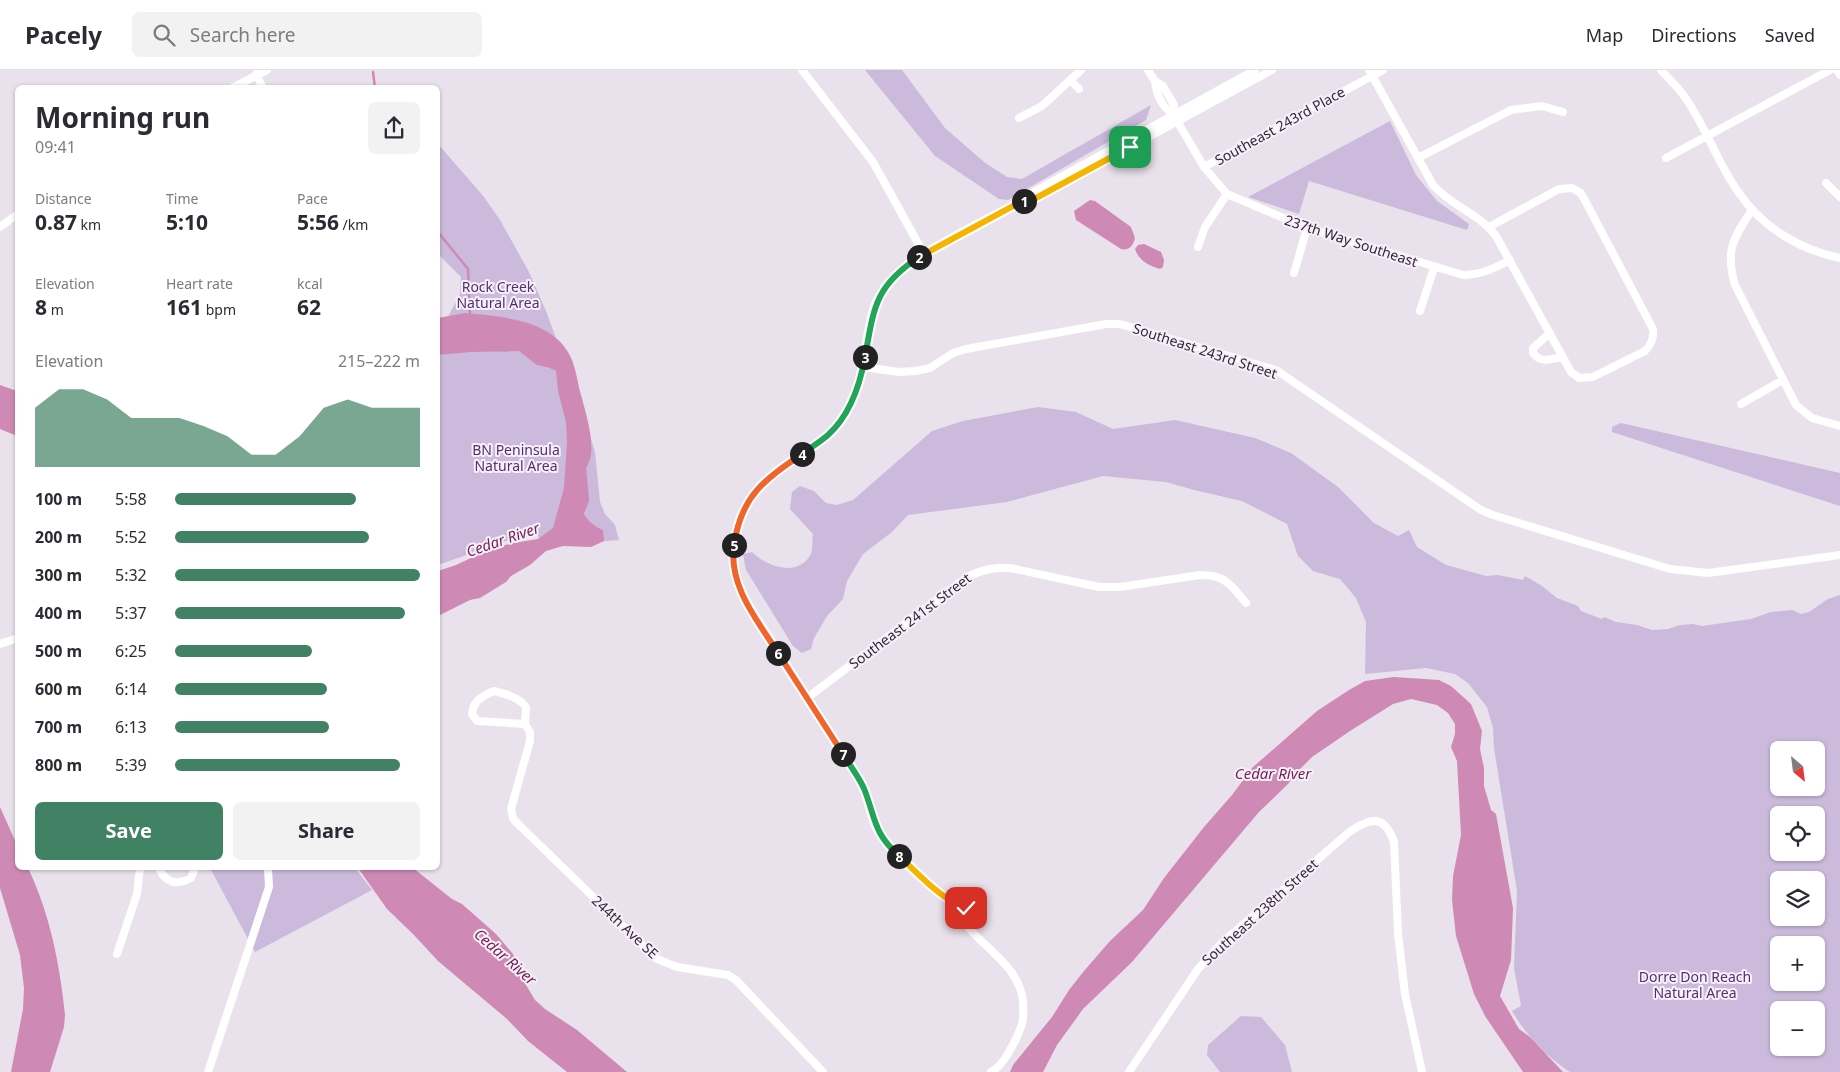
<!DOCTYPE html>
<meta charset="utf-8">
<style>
body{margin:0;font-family:"Noto Sans",sans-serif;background:#f2f2f3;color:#2b2b33;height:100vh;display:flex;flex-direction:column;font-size:19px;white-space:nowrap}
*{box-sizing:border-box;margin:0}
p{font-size:16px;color:#7c7c81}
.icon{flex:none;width:28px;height:28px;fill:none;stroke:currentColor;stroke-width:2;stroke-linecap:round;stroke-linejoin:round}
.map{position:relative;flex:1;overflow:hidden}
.details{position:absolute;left:15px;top:15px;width:425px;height:785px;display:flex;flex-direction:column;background:#fff;border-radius:8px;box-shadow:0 1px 4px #0004}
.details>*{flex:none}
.needle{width:32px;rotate:152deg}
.tools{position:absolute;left:1770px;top:671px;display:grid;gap:10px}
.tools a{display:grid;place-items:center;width:55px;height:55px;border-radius:8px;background:#fff;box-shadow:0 1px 4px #0004;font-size:25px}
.pin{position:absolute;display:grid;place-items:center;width:42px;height:42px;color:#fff;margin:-21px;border-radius:10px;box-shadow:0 2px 8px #0006}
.km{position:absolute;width:25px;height:25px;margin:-12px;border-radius:50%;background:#222;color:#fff;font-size:14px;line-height:25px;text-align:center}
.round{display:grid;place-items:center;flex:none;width:52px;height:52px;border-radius:8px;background:#f2f2f3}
.overview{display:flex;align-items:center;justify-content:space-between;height:85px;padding:0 20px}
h1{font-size:28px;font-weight:700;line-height:38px}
.metrics{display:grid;grid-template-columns:repeat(3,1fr);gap:8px;height:85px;padding:5px 20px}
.metrics div{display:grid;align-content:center}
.metrics b{font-size:21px;font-weight:700}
.metrics small{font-size:14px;font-weight:400}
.metrics p{font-size:14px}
.chart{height:140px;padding:10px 20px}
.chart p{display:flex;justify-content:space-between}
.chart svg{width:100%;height:90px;margin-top:5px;fill:#428264;opacity:.7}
.button{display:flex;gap:10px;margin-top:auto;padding:10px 20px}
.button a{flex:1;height:58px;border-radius:8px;background:#428264;color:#fff;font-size:20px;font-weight:700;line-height:58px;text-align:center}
.button a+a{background:#f2f2f3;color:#2b2b33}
ul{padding:0 20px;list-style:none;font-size:16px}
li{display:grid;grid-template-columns:80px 60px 1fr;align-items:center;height:38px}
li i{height:12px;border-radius:6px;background:#428264}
header{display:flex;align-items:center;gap:30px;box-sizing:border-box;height:70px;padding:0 25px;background:#fff;border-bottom:1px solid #e1e1e2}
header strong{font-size:24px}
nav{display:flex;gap:28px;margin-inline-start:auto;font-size:18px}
.search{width:350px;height:45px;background:#f2f2f3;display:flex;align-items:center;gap:12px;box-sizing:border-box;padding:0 18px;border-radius:8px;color:#7c7c81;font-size:19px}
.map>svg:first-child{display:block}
</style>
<header>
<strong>Pacely</strong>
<div class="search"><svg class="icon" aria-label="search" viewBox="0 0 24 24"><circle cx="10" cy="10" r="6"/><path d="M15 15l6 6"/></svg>Search here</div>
<nav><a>Map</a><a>Directions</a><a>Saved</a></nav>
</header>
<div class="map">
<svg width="1840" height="1002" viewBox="0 0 1840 1002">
<rect width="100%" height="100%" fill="#e9e1eb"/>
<!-- green -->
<path fill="#cbbadc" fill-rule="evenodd" d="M865,0H902L945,58L984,92L1007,107L1022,109L1151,35L1146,50L1008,130L999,129L935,86Z
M1390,51L1416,105L1437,131L1469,154L1467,160L1309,111L1299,144L1248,127Z
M438,74L484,127L500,150L529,202L546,241L582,339L595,382L600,432L605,444L615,455L619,470L544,476L537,465L520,466L438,495V286L442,285L438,276L448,247L460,224L461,207L440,186L438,181Z
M1038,337L1076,342L1113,359L1175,350L1255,368L1291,383L1338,417L1374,453L1398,466L1409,460L1417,477L1446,495L1486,506L1498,505L1523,510L1525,506L1542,516L1557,528L1578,536L1581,541L1602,549L1604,547L1616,552L1637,555L1652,560L1668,559L1680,555L1693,554L1702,556L1751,549L1771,542L1792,540L1801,544L1809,542L1828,529L1840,525V1002H1570C1547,987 1526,965 1512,941L1521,936L1514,898L1517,821L1494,678L1493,658L1487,637L1468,613L1455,604L1426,598L1365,604L1366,552L1356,528L1340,509L1313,501L1298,486L1287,454L1242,431L1194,420L1166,412L1103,406L1007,432L908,445L892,462L863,484L847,511L843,529L827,546L814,568L811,579L802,583L793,576L746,500L743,484L752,482C767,497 798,508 811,484C813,479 812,469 813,464L790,439L792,422L800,416L814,421L826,433L837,435L853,430L932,361L963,351ZM1779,680H1816V718H1779ZM1779,745H1816V782H1779ZM1779,810H1816V848H1779ZM1779,875H1816V912H1779ZM1779,940H1816V978H1779Z
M1621,353L1840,403V436L1612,362V357Z
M210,798H355L372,820L255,882Z
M1241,946L1261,947L1285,975L1292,1002H1220L1207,985L1208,975Z"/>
<!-- water -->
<path fill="#ce8ab5" d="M1090,130L1095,131L1131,157L1135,168C1133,176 1129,181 1121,179L1076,150L1074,141Z
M1144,174L1161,182L1164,190L1163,197L1160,199C1148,195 1139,191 1135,179L1138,175Z
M465,243C498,246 549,249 568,282C576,295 577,311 581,325C586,344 593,365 591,385C590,392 585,399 583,406C575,428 580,451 603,460L604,471L591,477L563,476L546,481L530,495L511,506L506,512L480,528L470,530L438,546V501L456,495L488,480L513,473L538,469L553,458L564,418L567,372L566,352L558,321L556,301L550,298L537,295L519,281L471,282L438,285V248Z
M0,315L17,321V366L0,359Z
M1394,607L1439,610L1451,616L1471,634L1482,661L1480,679L1484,698V716L1491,740L1496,744L1513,838L1511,890L1500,926L1519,959L1530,967L1563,1002H1523L1485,946L1474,924L1456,866L1452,830L1453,806L1461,765L1457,691L1451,677L1455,664V654L1448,643L1437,635L1411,629L1393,634L1350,661L1312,687L1296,703L1288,714L1259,742L1132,892L1083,939L1057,975L1043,1002H1010L1013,995L1052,947L1069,920L1084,901L1110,871L1143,840L1164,808L1204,757L1232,725L1253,697L1317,641L1349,620L1365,611Z
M0,737L17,775L18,798H28C50,844 60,895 65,945L64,957L50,1002H11L23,939L24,918L20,885L0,818Z
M358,798H413L452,829L462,834L496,864L513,884L524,906L526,915L535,930L545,939L577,960L627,1002H567L528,971L507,949L438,891L413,864L387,839Z"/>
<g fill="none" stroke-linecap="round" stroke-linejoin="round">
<!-- stream -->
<path stroke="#ce8ab5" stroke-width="2.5" d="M373,2L375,18
M438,162L468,199L470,247"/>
<!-- river -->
<path stroke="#ce8ab5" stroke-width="14" d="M573,451L582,430L579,397"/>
<!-- minor -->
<path stroke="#fff" stroke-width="8" d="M802,0L873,92L924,184
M1148,0L1155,11
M1255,0L1032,123L1017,133L1036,128L1272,0
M1369,0L1433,115C1451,136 1480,144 1496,166L1571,302L1579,308L1593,307L1645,281C1651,275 1654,268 1653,259L1581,123L1572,118L1559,119L1489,157
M1661,0C1669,9 1678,17 1684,26C1706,56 1717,93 1739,123C1762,157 1800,180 1840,188
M1837,0L1840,5
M256,4L263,18
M1071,11L1079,19
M232,18L267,0
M1173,44L1174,35L1163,16L1155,11C1156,24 1162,37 1173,44L1204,97L1227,124L1307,158L1463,205C1483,204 1493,199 1510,190
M1019,48L1042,36L1081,0
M1418,88L1511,40L1542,36L1563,42
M1666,88L1830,0
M1204,97L1383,0
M1826,113L1840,127
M1752,140C1733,168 1725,181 1735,215L1796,335L1812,348L1840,356
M0,157L18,144
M1198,177L1205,157L1227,124
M1294,203L1307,158
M1420,241L1434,198
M1550,263L1533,278V283C1541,294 1551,289 1562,287
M863,297L899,302L916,301L930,298L953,283L966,279L1106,254H1120L1276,300L1481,440L1493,445L1670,499L1708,503L1840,485
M1741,334L1783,310
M0,574L18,568
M807,628L967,507C982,500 993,497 1010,498L1099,517H1120L1200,505C1226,505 1231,515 1246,533
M525,654L477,651L472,644C473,631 482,626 494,621C506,624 518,627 526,637L525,654L530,662V671L511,739L513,748L516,752L657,889L677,897L728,905L736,910L823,1002
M159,798C166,813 176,816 191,808L195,798
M954,833C958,841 962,850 968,857C988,881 1020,898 1023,932C1024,949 1023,954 1016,969C1009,982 1004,994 991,1002
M966,837L952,833L942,825C920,806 887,783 875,756C869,741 867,724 859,709L742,524C738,512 734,500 733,487C730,461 749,423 769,407C791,389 821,377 838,354C865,321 862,277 873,239C888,192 976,156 1017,133
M117,884L137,824L140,798
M208,1002L269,817L268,798
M1129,1002L1198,899L1222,873L1348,763C1369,748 1384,743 1394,772L1398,863L1405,924L1422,1002"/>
</g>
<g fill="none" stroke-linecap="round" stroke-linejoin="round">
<defs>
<path id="split-1" d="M1024,131L1036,128L1130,77"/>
<path id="split-2" d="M919,187L1017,134L1024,131"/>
<path id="split-3" d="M865,287C874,238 874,217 919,187"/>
<path id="split-4" d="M802,384C810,378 820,372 828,365C849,346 860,315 865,287"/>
<path id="split-5" d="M734,475C741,426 764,410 802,384"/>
<path id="split-6" d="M734,475C728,516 758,551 778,583"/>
<path id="split-7" d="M778,583L843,684"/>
<path id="split-8" d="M843,684C850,696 860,708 865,721C876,751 874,763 899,786"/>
<path id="split-9" d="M899,786C920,805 939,828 966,838"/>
</defs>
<!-- split-1 casing -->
<use href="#split-1" stroke="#fff" stroke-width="10"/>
<!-- split-2 casing -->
<use href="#split-2" stroke="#fff" stroke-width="10"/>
<!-- split-3 casing -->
<use href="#split-3" stroke="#fff" stroke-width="10"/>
<!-- split-4 casing -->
<use href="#split-4" stroke="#fff" stroke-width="10"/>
<!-- split-5 casing -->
<use href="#split-5" stroke="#fff" stroke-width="10"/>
<!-- split-6 casing -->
<use href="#split-6" stroke="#fff" stroke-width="10"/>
<!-- split-7 casing -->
<use href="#split-7" stroke="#fff" stroke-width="10"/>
<!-- split-8 casing -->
<use href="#split-8" stroke="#fff" stroke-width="10"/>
<!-- split-9 casing -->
<use href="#split-9" stroke="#fff" stroke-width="10"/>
<!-- split-1 -->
<use href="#split-1" stroke="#f5b400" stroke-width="6"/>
<!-- split-2 -->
<use href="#split-2" stroke="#f5b400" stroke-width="6"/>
<!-- split-3 -->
<use href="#split-3" stroke="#22a559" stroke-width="6"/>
<!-- split-4 -->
<use href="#split-4" stroke="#22a559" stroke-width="6"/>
<!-- split-5 -->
<use href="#split-5" stroke="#f0652b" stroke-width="6"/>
<!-- split-6 -->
<use href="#split-6" stroke="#f0652b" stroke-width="6"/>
<!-- split-7 -->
<use href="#split-7" stroke="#f0652b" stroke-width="6"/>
<!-- split-8 -->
<use href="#split-8" stroke="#22a559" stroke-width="6"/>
<!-- split-9 -->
<use href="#split-9" stroke="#f5b400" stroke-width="6"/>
</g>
<g text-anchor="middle" stroke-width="4" stroke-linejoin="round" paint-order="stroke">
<!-- street labels -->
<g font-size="14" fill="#3a223b" stroke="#f6f1f8">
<text transform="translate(1280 56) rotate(-29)" y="5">Southeast 243rd Place</text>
<text transform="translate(1351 171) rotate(18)" y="5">237th Way Southeast</text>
<text transform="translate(1205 281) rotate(18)" y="5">Southeast 243rd Street</text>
<text transform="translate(910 551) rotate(-37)" y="5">Southeast 241st Street</text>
<text transform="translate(1260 842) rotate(-42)" y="5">Southeast 238th Street</text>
<text transform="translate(625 857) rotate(43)" y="5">244th Ave SE</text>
</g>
<!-- park labels -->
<g font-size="14" fill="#562d70" stroke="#f6f1f8">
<text x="498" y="222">Rock Creek<tspan x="498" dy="16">Natural Area</tspan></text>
<text x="516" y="385">BN Peninsula<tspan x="516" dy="16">Natural Area</tspan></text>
<text x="1695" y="912">Dorre Don Reach<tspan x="1695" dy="16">Natural Area</tspan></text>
</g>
<!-- water labels -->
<g font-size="15" font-style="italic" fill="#751e53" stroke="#f6f1f8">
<text transform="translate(503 470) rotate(-19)" y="5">Cedar River</text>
<text x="1273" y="709">Cedar River</text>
<text transform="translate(505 887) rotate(41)" y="5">Cedar River</text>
</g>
</g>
</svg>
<div class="tools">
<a><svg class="needle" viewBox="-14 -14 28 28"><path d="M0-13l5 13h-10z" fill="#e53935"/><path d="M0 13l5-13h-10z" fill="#7c7c81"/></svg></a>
<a><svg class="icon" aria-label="locate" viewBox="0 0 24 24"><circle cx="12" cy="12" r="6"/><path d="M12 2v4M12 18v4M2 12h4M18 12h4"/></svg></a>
<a><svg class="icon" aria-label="layers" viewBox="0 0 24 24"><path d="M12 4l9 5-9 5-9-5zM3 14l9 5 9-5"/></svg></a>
<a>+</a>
<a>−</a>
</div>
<div class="pin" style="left:1130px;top:77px;background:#1e9e55"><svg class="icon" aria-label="arrive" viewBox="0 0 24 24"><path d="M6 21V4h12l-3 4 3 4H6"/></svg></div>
<div class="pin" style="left:966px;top:838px;background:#d93025"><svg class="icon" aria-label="check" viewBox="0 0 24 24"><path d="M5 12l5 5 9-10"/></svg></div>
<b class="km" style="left:1024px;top:131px">1</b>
<b class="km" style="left:919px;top:187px">2</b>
<b class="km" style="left:865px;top:287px">3</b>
<b class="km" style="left:802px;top:384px">4</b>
<b class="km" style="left:734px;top:475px">5</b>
<b class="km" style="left:778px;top:583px">6</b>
<b class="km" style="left:843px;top:684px">7</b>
<b class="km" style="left:899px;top:786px">8</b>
<section class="details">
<div class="overview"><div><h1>Morning run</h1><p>09:41</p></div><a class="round"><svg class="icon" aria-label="share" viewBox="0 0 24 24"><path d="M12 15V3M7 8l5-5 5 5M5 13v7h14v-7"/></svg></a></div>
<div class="metrics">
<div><p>Distance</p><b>0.87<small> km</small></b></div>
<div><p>Time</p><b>5:10</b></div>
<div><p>Pace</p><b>5:56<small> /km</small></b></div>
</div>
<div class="metrics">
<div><p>Elevation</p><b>8<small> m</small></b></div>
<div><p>Heart rate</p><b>161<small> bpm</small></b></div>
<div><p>kcal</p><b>62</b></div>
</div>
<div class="chart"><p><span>Elevation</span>215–222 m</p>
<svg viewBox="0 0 160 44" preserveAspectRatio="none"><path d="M0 44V15L10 6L20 6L30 11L40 20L50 20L60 20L70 24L80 29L90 38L100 38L110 29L120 15L130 11L140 15L150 15L160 15V44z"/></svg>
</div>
<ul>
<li><b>100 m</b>5:58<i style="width:74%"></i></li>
<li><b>200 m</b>5:52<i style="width:79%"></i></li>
<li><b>300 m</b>5:32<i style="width:100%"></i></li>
<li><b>400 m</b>5:37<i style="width:94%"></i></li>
<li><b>500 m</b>6:25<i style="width:56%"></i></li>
<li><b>600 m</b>6:14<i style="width:62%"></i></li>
<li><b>700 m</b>6:13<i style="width:63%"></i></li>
<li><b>800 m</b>5:39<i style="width:92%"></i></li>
</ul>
<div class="button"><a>Save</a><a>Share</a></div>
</section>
</div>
